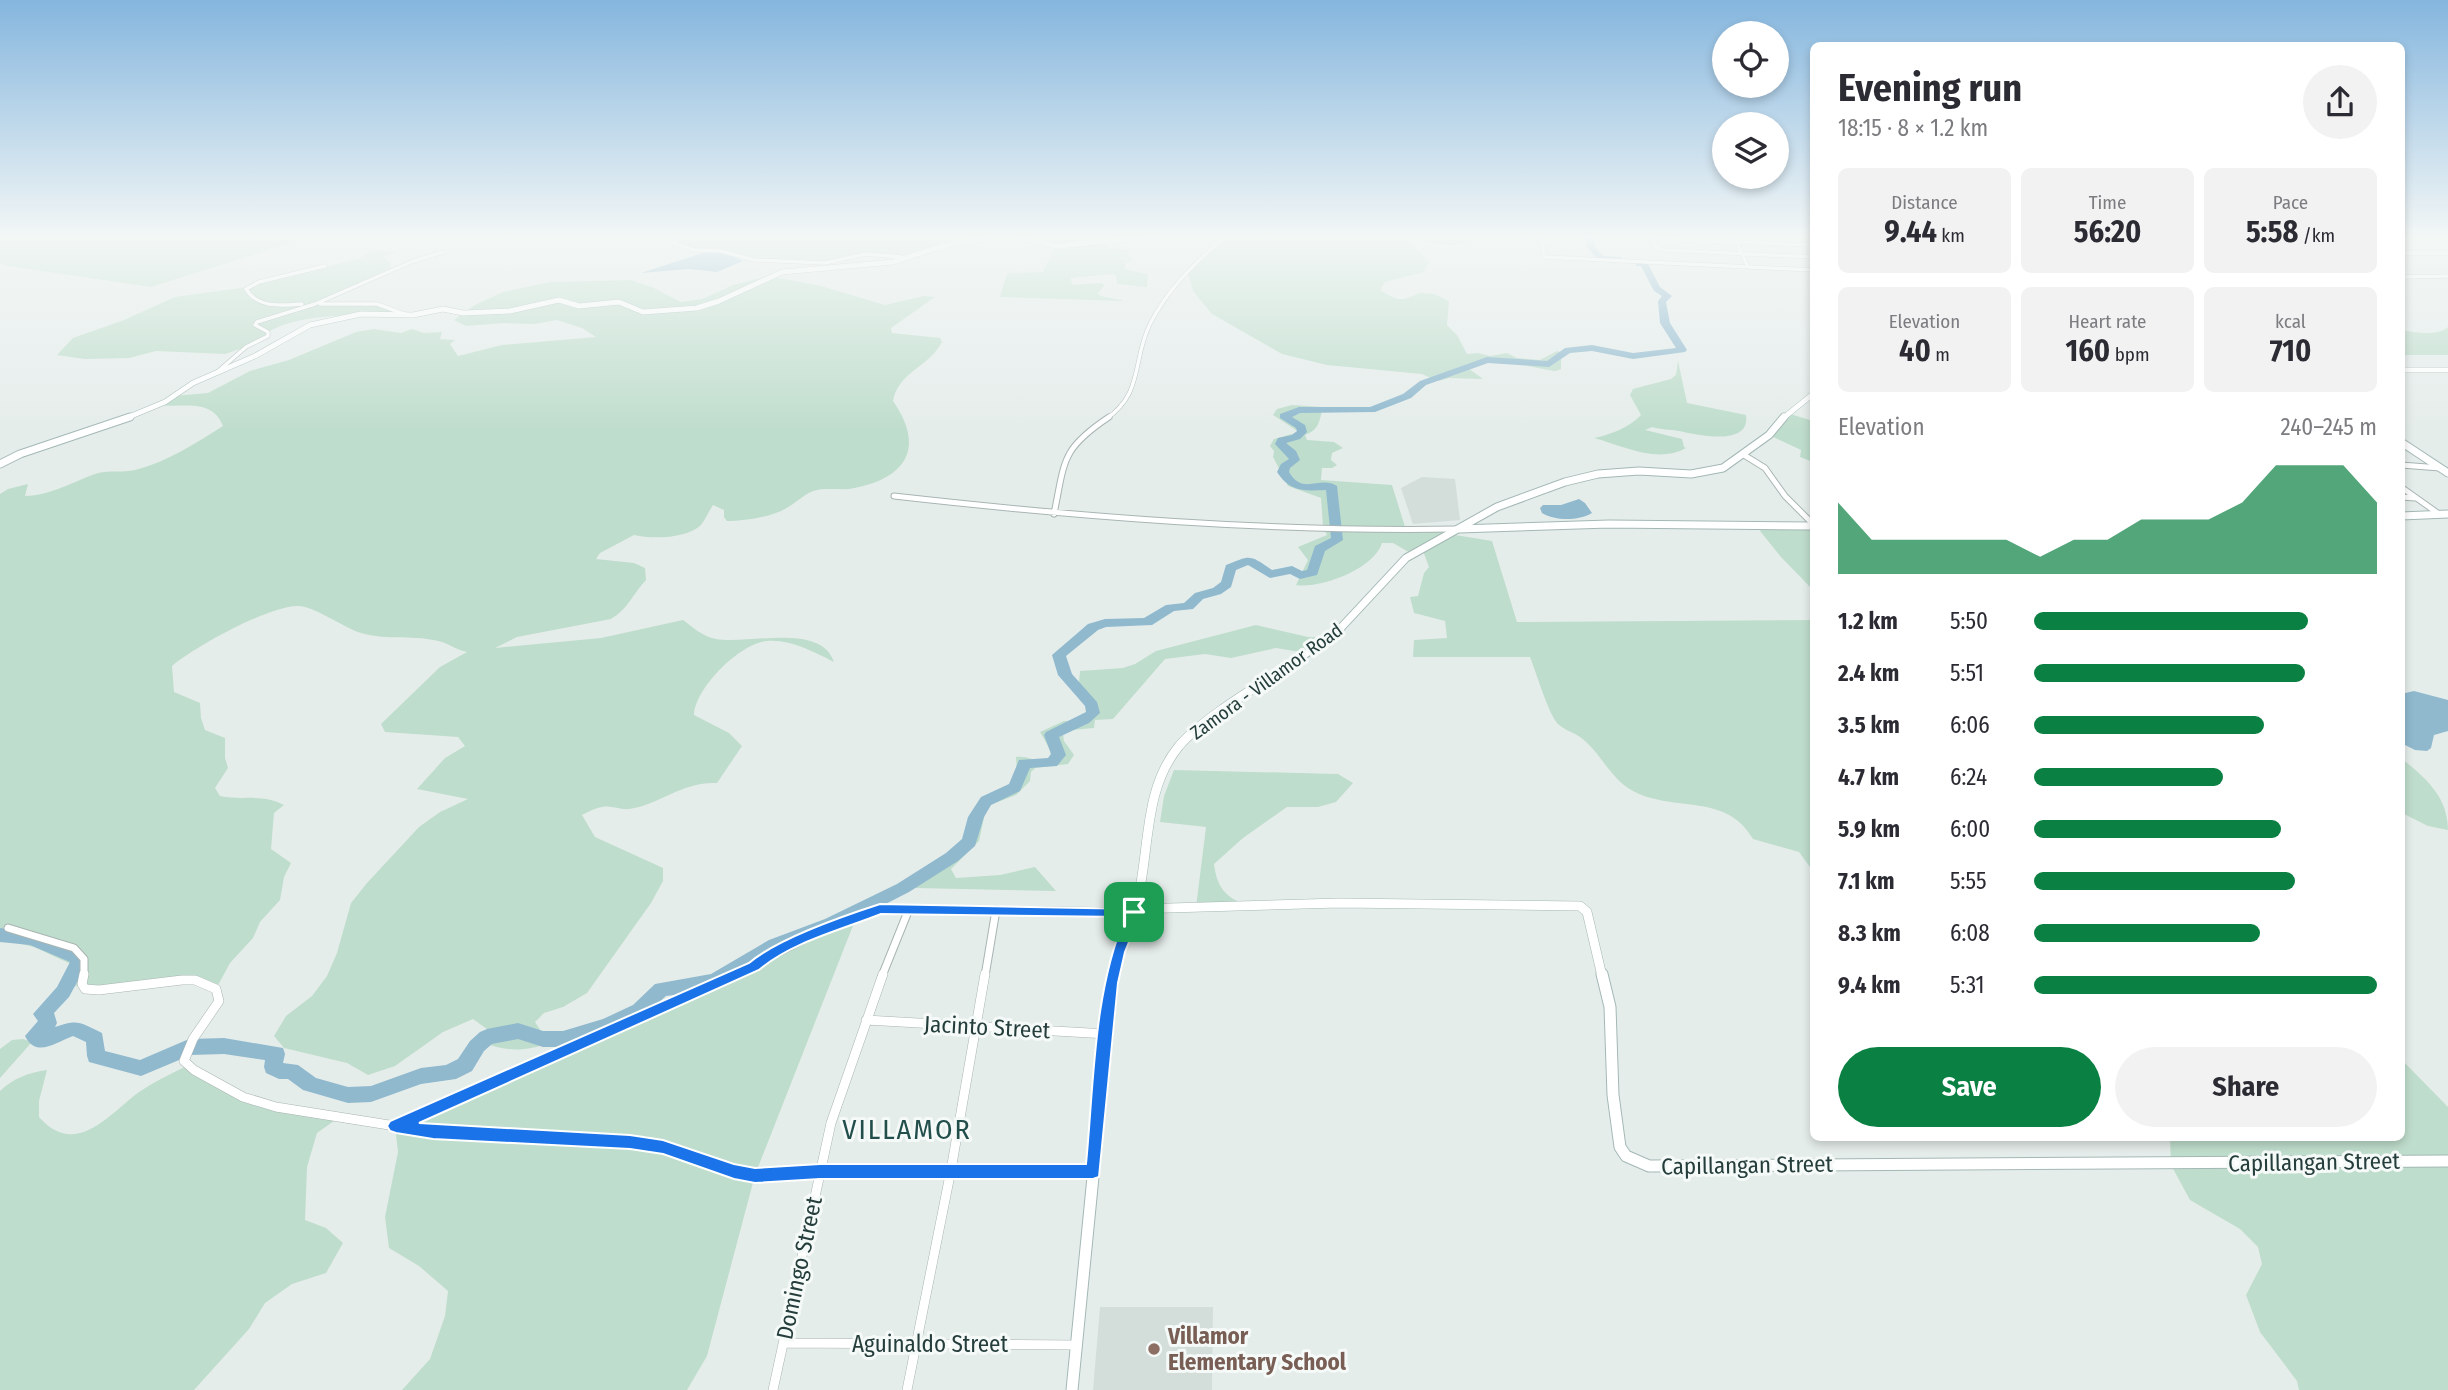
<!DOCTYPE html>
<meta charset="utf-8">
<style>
body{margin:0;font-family:"Fira Sans Condensed",sans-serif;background:#f2f2f3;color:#2b2b33;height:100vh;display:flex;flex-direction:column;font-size:26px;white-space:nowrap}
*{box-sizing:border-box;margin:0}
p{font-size:23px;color:#7c7c81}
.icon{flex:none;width:38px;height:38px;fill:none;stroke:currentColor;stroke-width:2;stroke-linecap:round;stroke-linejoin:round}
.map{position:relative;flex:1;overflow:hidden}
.drawer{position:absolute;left:1810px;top:42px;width:595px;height:1099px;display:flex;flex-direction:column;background:#fff;border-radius:10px;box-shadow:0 4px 10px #0003}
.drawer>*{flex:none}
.fabs{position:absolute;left:1712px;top:21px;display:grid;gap:14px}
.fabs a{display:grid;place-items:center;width:77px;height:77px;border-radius:50%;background:#fff;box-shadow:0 4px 10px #0003;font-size:35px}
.pin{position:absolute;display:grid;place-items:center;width:60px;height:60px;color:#fff;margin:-30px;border-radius:14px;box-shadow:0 4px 10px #0006}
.round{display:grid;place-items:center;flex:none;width:74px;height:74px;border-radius:37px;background:#f2f2f3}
.summary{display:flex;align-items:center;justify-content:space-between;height:119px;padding:0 28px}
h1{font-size:38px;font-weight:700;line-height:52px}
.stats{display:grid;grid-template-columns:repeat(3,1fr);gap:10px;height:119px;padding:7px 28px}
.stats div{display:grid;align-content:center;border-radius:10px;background:#f2f2f3;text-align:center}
.stats b{font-size:30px;font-weight:700}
.stats small{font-size:19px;font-weight:400}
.stats p{font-size:19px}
.chart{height:196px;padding:14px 28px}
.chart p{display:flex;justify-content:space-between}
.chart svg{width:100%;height:126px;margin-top:7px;fill:#0b8043;opacity:.7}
.button{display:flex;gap:14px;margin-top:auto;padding:14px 28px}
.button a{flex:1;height:80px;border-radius:42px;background:#0b8043;color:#fff;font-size:28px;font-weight:700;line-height:80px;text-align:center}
.button a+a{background:#f2f2f3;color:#2b2b33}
ul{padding:0 28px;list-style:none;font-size:23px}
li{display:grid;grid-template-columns:112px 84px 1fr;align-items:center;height:52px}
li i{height:18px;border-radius:9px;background:#0b8043}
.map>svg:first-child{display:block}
</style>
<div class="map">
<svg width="2448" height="1390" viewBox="0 0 2448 1390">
<rect width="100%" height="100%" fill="#e5edeb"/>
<!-- built -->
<path fill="#d3ddda" d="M1422,477L1455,479L1460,520L1413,524L1401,488Z
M1100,1307H1213L1212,1390H1093Z"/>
<!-- green -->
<path fill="#bfddcc" d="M0,235H316L151,287L8,266L0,263Z
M682,235H1112L1111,238L1118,240L1104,244L1111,248L1130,250L1127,254L1133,260L1125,264V269L1148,274L1147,287L1117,284L1116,276L1112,274L1071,278L1072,285L1101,283L1105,285L1098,293L1100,296L1126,301L1000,297L1007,273L1043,272L1054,249L1062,246L995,236L902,257L865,254L825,263L754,260L676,246L675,240Z
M1256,235H1504L1455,245L1436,244L1405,236V238L1429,262L1424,272L1385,282L1380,290C1398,301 1401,302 1419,293L1434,294L1449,301L1447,325L1457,335L1467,354L1478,353L1490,356L1507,353L1517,358L1540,360L1557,351L1568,354L1561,358V369L1556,371C1535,369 1483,352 1468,368L1483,379L1449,378L1438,381L1422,374L1327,365L1282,354L1212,314L1193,291L1187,269L1225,237Z
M371,251L397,252L383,256L391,264V269L317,303L377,304L407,315C368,315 302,312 268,332V336L246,347L225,354L156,351L129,358L85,359L57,355L73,338L124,320L175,297L247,287L361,258Z
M768,276L821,286L885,305L924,296L935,297L891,328L892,333L940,338L942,342C929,367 898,372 893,401C927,450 904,480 849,489C839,490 827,488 817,490C806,492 795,504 785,509C770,517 745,521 727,521L724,517V510L713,505C709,511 705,520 701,525C686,539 652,539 634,535L600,553L596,559L634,563L645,568L646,580C633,594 627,610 611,619L517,637L495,648L601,638L683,620C694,628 702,636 716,639C748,645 821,622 834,662C814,652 790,639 767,641C740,643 695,688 694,715L729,733L742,746L717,783C683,781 661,804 629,809C620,810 611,805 602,807C595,808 588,812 582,815L595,837L663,868V881L651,903L587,993L563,1007L544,1013L535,1022L549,1043C527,1051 510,1052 487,1044V1029L473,1019L443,1032L395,1066L368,1075L347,1063L284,1048L274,1036L286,1016L312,996L327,976L337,953L351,903L367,883L419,827L440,812L468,799L417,789L445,758L465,746L458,737L385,732L381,724L440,667L467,652C457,650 451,645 442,642C416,634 387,641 361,633C344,628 313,605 297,606C267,607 196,646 172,666L174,692L200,703L201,718L205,730L225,738V758L228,768L215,788L220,796C243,801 262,793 284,805L274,813L271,849L291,863L284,877L280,900L260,922L253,938L230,963L216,989L195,980L99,990L82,984L61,991L75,972L73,965L34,947L0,939V494L8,489L28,484L25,496C50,496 74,481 98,473C109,470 123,473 135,470C167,462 196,443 223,426C212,398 184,408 159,405L174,396L208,393L250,371L289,360L356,332L374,329L401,333L412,329L424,333L442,332L440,339L455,340L450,344L458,356L502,345L596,337L582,328L557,320L534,324L503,323L466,326L454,320L475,305L503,292L550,282L631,280L654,288L681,302L702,299L733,285Z
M2448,327V355H2401V330C2415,332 2437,337 2448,327Z
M1678,361L1687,403L1746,415C1751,447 1697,435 1679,431C1670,429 1661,430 1652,427L1645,430L1682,439L1684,447L1686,448C1658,464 1623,446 1594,438C1610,435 1630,427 1641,415L1630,395L1633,389L1671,379L1676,375Z
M1292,405L1352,409L1322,411C1319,423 1318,430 1305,435L1307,440L1334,442L1343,448L1332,453L1331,460L1337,465L1332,468H1322L1321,480L1392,485L1406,530L1456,529L1449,534L1492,541L1517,622L1813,620V871L1799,852L1753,839C1726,792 1675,813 1633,791C1610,779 1600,751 1580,737C1573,732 1562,729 1557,723C1548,712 1536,672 1530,657H1413L1414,640L1447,638L1445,621L1414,613L1410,597L1418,596L1424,573L1429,567L1422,548L1412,554L1393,543H1382C1374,569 1320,589 1296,585L1308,560L1298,547L1327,535L1323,527L1321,498L1288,486L1273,457L1274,451L1270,446L1274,439L1299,432L1273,415L1277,409Z
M1787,413L1813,421V462L1800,457L1801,450L1769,435Z
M1813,526V590L1781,557L1760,531L1764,527Z
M1256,625L1308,637L1327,638L1306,653L1276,648L1231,658L1205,654L1165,659L1113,719L1095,720L1094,728L1072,730L1063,734L1064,741L1074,755L1068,764L1035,768L1031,772L1030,781L1016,795L990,805L985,813L979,841L951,869L956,878L1000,875L1035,867L1056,891L915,888C929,871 956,856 966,838C973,827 969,813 979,803C998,784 1020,794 1016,757C1028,755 1038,764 1050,759L1051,751L1040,732L1064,721L1085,720L1091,710L1078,693L1080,671L1123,668L1135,664L1156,651Z
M2401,758C2426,778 2448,797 2448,830L2428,826L2404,814L2401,815Z
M1174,770L1338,774L1353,783L1336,802L1318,807H1287L1243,838L1214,864C1217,887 1225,898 1248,905L1196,907L1206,827L1160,822L1164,796Z
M856,918L755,1175L707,1356L687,1390H402L430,1359L445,1316L448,1291L419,1266L389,1248L385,1217L398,1152L395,1126L765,957Z
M23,1039L32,1042L0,1078V1049L12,1040Z
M2401,1059L2448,1107V1390H2299L2297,1381L2260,1332L2246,1295L2262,1264L2258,1247L2240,1229L2190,1200L2171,1165L2170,1138H2401Z
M187,1066L243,1097L341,1116L317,1133L307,1167L305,1220L326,1228L343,1243L326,1273L292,1284L265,1303L249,1329L194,1390H0V1091C12,1079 30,1072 47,1070L39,1101V1117C76,1159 109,1114 139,1092C154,1082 170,1074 187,1066Z"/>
<!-- water -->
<path fill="#90b9ce" d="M721,251L743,261L717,272L689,269L641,273L706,252Z
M1579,499L1585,503L1592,513C1578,521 1556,521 1542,513L1540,508L1543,505H1561Z
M2414,691L2448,700V731L2434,735L2431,748L2427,751L2415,750L2401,743V694Z"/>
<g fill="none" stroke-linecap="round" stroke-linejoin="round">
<!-- river -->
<path fill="#90b9ce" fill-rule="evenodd" d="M1586,235H1594L1595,247L1603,256L1621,257V261L1598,260L1587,247Z
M1636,262H1647L1660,287L1672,296L1666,302L1670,323L1687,350L1685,352L1633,359L1592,351L1570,353L1549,367L1488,363L1426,385L1411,398L1375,412L1300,413L1292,417L1305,425L1307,432L1300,439L1286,443L1296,451L1300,460L1290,468L1289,472C1303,496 1320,475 1337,486L1343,540L1325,551L1317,575L1300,579L1290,574L1270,578L1248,565L1236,570L1231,587L1221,594L1203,599L1193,609L1174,611L1152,625L1106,627L1098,630L1066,656L1072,674L1097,702L1100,713L1089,723L1059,737L1066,755L1057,766L1030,768L1020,791L991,805L984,817L975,846L958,861L909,892L837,929L781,950L722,985L691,993L666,996L645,1015L615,1030L563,1047H543L518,1039L492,1044L484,1051L472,1071L456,1079L421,1084L371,1102L348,1103L303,1090L288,1079H279L266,1073L264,1067L265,1060L224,1054L191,1055L141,1076L89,1062L87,1056L86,1042L73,1036C55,1043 36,1058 25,1036L38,1021L33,1014L57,987L70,962L30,945L0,942V928L30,932L83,952L88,962L69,997L54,1013L57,1023L55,1027C79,1019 79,1022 102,1033L105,1051L140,1060L189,1039L224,1038L283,1048L285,1054L283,1063L298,1065L316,1078L348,1087L371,1086L421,1068L446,1065L458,1059L470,1041L480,1032L487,1029L518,1023L543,1031H563L603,1019L633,1005L655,984L711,974L769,940L825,919L897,884L946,853L962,839L968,817L981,797L1009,784L1019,760L1048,758L1051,754L1044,735L1046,732L1086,712L1085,706L1058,675L1052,655L1088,624L1105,619L1144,618L1166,605L1184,603L1195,593L1213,588L1221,582L1226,565C1251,555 1249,554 1272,570L1292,566L1302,571L1307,570L1315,546L1331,538L1326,490C1304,491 1290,492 1277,472L1281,464L1289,459L1275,444L1278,438L1292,435L1297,431L1296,428L1280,418V414L1299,407H1370L1403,394L1420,381L1487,357L1547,361L1565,348L1592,345L1633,353L1676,348L1660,323L1658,301L1662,296L1654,291L1641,266H1636Z"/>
<defs>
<path id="street-far3" d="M682,235L673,243L694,250L721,251L754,260L825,263L865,254L902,257
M1541,235L1544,257L1813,270
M1733,235L1748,267
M1750,235L1813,237
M1813,245L1652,239L1656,248L1665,250L1813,257
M2401,277L2448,276
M302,304C282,305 258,309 246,289L259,282L325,266
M320,304H377L407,315
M216,373L246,347L268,336V332L255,325L257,322L315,304L411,262L443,252
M1106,419C1144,393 1132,360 1150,324C1168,288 1197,261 1227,235"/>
<path id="street-far2" d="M1744,455L1765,468L1785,496L1813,524
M2401,465L2440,468
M2401,487L2439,514
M894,496C1080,517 1269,532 1456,529
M2401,497L2415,498
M1054,514C1065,460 1061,449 1109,417"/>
<path id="street-far1" d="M8,928L74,948L84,959V976
M732,976L808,937L880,909L1134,912
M882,976L909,909
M985,976L996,910"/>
<path id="street" d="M84,974L82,984L85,989L99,990L182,980H195L216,989L219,1001L193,1039L184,1061L194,1070L243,1097L276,1107L433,1132L630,1142L663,1147L734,1171L755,1175L820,1171H1093
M866,1020L1107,1034
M395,1126L736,974
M783,1343L1076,1345
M773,1390L831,1123L883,974
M907,1390L951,1170L985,974"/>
<path id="secondary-far3" d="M2401,253H2448
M2401,370H2448
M124,419L165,402L193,383L255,356L310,325L361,314L413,315L443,309L463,313L510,311L559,300L579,306L619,302L643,312L697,308L719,301L782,272L893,262L943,246L995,236H1010L1056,246L1172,235
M1782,419L1813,394"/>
<path id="secondary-far2" d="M2401,442L2448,473
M0,464L20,454L130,417
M2401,516L2448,514
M1459,529L1609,524L1813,526
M1297,660L1337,632L1406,558L1497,507L1565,482L1598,474L1639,471L1691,474L1723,468L1769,435L1784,417"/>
<path id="secondary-far1" d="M1135,909L1339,903L1580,906L1587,912L1602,976
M1113,976C1118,953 1128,932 1135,910C1151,856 1141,792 1179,746C1205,716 1265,682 1300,658"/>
<path id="secondary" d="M1602,974L1610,1007L1613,1095L1620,1147L1626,1156L1649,1166L2448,1161
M1072,1390L1113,974"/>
</defs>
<!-- street-far3 casing -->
<use href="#street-far3" stroke="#a8b5b3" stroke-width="4.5"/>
<!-- street-far2 casing -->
<use href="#street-far2" stroke="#a8b5b3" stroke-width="7"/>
<!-- street-far1 casing -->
<use href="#street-far1" stroke="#a8b5b3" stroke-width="9"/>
<!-- street casing -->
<use href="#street" stroke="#a8b5b3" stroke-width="10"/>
<!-- secondary-far3 casing -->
<use href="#secondary-far3" stroke="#a3b8b5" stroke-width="6"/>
<!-- secondary-far2 casing -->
<use href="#secondary-far2" stroke="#a3b8b5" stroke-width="9"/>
<!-- secondary-far1 casing -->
<use href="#secondary-far1" stroke="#a3b8b5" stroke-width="10"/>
<!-- secondary casing -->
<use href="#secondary" stroke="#a3b8b5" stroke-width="13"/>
<!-- street-far3 -->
<use href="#street-far3" stroke="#fff" stroke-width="3.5"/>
<!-- street-far2 -->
<use href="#street-far2" stroke="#fff" stroke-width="5"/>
<!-- street-far1 -->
<use href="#street-far1" stroke="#fff" stroke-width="7"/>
<!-- street -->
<use href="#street" stroke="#fff" stroke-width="9"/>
<!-- secondary-far3 -->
<use href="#secondary-far3" stroke="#fff" stroke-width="5"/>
<!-- secondary-far2 -->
<use href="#secondary-far2" stroke="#fff" stroke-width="7"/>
<!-- secondary-far1 -->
<use href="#secondary-far1" stroke="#fff" stroke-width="9"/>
<!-- secondary -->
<use href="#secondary" stroke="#fff" stroke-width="11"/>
</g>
<!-- sky -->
<linearGradient id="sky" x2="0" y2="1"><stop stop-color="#85b6de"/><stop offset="0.55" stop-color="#f3f7f6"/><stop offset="1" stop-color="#f3f7f6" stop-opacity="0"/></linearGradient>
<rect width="2448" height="430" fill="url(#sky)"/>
<!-- route -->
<path fill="#1a73e8" stroke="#fff" stroke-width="2" fill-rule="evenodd" d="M880,904L1139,909L1141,912L1125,952L1118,983L1099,1177L1093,1179H820L755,1183L734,1179L663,1154L630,1149L433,1139L396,1133L390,1131L387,1126L390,1121L749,963C778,938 843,916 880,904ZM881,914L1125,917C1093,994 1094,1082 1086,1164H820L755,1168L734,1164L663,1140L630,1135L419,1123L759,970C792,942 841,930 881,914Z"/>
<!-- markers -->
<circle fill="#8d6e63" stroke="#f5faf8" stroke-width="2.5" cx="1154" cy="1349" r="7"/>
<g text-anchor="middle" stroke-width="6" stroke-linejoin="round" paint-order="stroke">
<!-- street labels -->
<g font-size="19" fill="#253e3c" stroke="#f5faf8">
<text transform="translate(1266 681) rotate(-36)" y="7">Zamora - Villamor Road</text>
</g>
<!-- near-street labels -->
<g font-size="23" fill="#253e3c" stroke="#f5faf8">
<text transform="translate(987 1027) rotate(3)" y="8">Jacinto Street</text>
<text transform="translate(2314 1162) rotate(-1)" y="8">Capillangan Street</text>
<text transform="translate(1747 1165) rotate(-1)" y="8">Capillangan Street</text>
<text transform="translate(799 1268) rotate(-78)" y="8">Domingo Street</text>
<text x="930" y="1352">Aguinaldo Street</text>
</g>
<!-- near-education labels -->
<g font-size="23" font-weight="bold" fill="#785e54" stroke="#f5faf8" text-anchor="start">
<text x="1168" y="1344">Villamor<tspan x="1168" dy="26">Elementary School</tspan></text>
</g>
<!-- near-quarter labels -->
<g font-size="28" letter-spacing="2" fill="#224f4c" stroke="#f5faf8">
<text x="907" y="1139">VILLAMOR</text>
</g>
</g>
</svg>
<div class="fabs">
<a><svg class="icon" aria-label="locate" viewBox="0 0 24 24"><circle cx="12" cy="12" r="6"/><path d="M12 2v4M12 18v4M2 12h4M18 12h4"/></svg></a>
<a><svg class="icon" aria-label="layers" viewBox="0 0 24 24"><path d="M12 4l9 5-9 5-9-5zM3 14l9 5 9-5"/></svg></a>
</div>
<div class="pin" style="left:1134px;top:912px;background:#1e9e55"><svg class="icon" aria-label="arrive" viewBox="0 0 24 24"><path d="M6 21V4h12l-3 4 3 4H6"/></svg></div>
<section class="drawer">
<div class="summary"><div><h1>Evening run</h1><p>18:15 · 8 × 1.2 km</p></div><a class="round"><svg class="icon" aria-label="share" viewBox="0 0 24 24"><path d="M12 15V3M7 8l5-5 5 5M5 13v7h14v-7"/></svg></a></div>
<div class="stats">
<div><p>Distance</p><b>9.44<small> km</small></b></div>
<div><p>Time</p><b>56:20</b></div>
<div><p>Pace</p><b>5:58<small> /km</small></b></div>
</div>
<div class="stats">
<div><p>Elevation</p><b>40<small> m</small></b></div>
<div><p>Heart rate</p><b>160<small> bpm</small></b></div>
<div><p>kcal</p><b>710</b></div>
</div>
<div class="chart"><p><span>Elevation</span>240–245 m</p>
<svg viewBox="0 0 160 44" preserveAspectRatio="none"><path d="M0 44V19L10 32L20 32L30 32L40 32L50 32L60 38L70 32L80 32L90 25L100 25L110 25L120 19L130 6L140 6L150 6L160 19V44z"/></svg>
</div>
<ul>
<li><b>1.2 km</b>5:50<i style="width:80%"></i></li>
<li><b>2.4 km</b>5:51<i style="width:79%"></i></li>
<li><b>3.5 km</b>6:06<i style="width:67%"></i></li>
<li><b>4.7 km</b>6:24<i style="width:55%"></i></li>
<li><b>5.9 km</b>6:00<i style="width:72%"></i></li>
<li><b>7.1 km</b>5:55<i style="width:76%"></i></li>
<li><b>8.3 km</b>6:08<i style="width:66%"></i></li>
<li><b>9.4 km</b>5:31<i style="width:100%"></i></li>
</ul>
<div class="button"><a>Save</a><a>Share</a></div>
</section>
</div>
